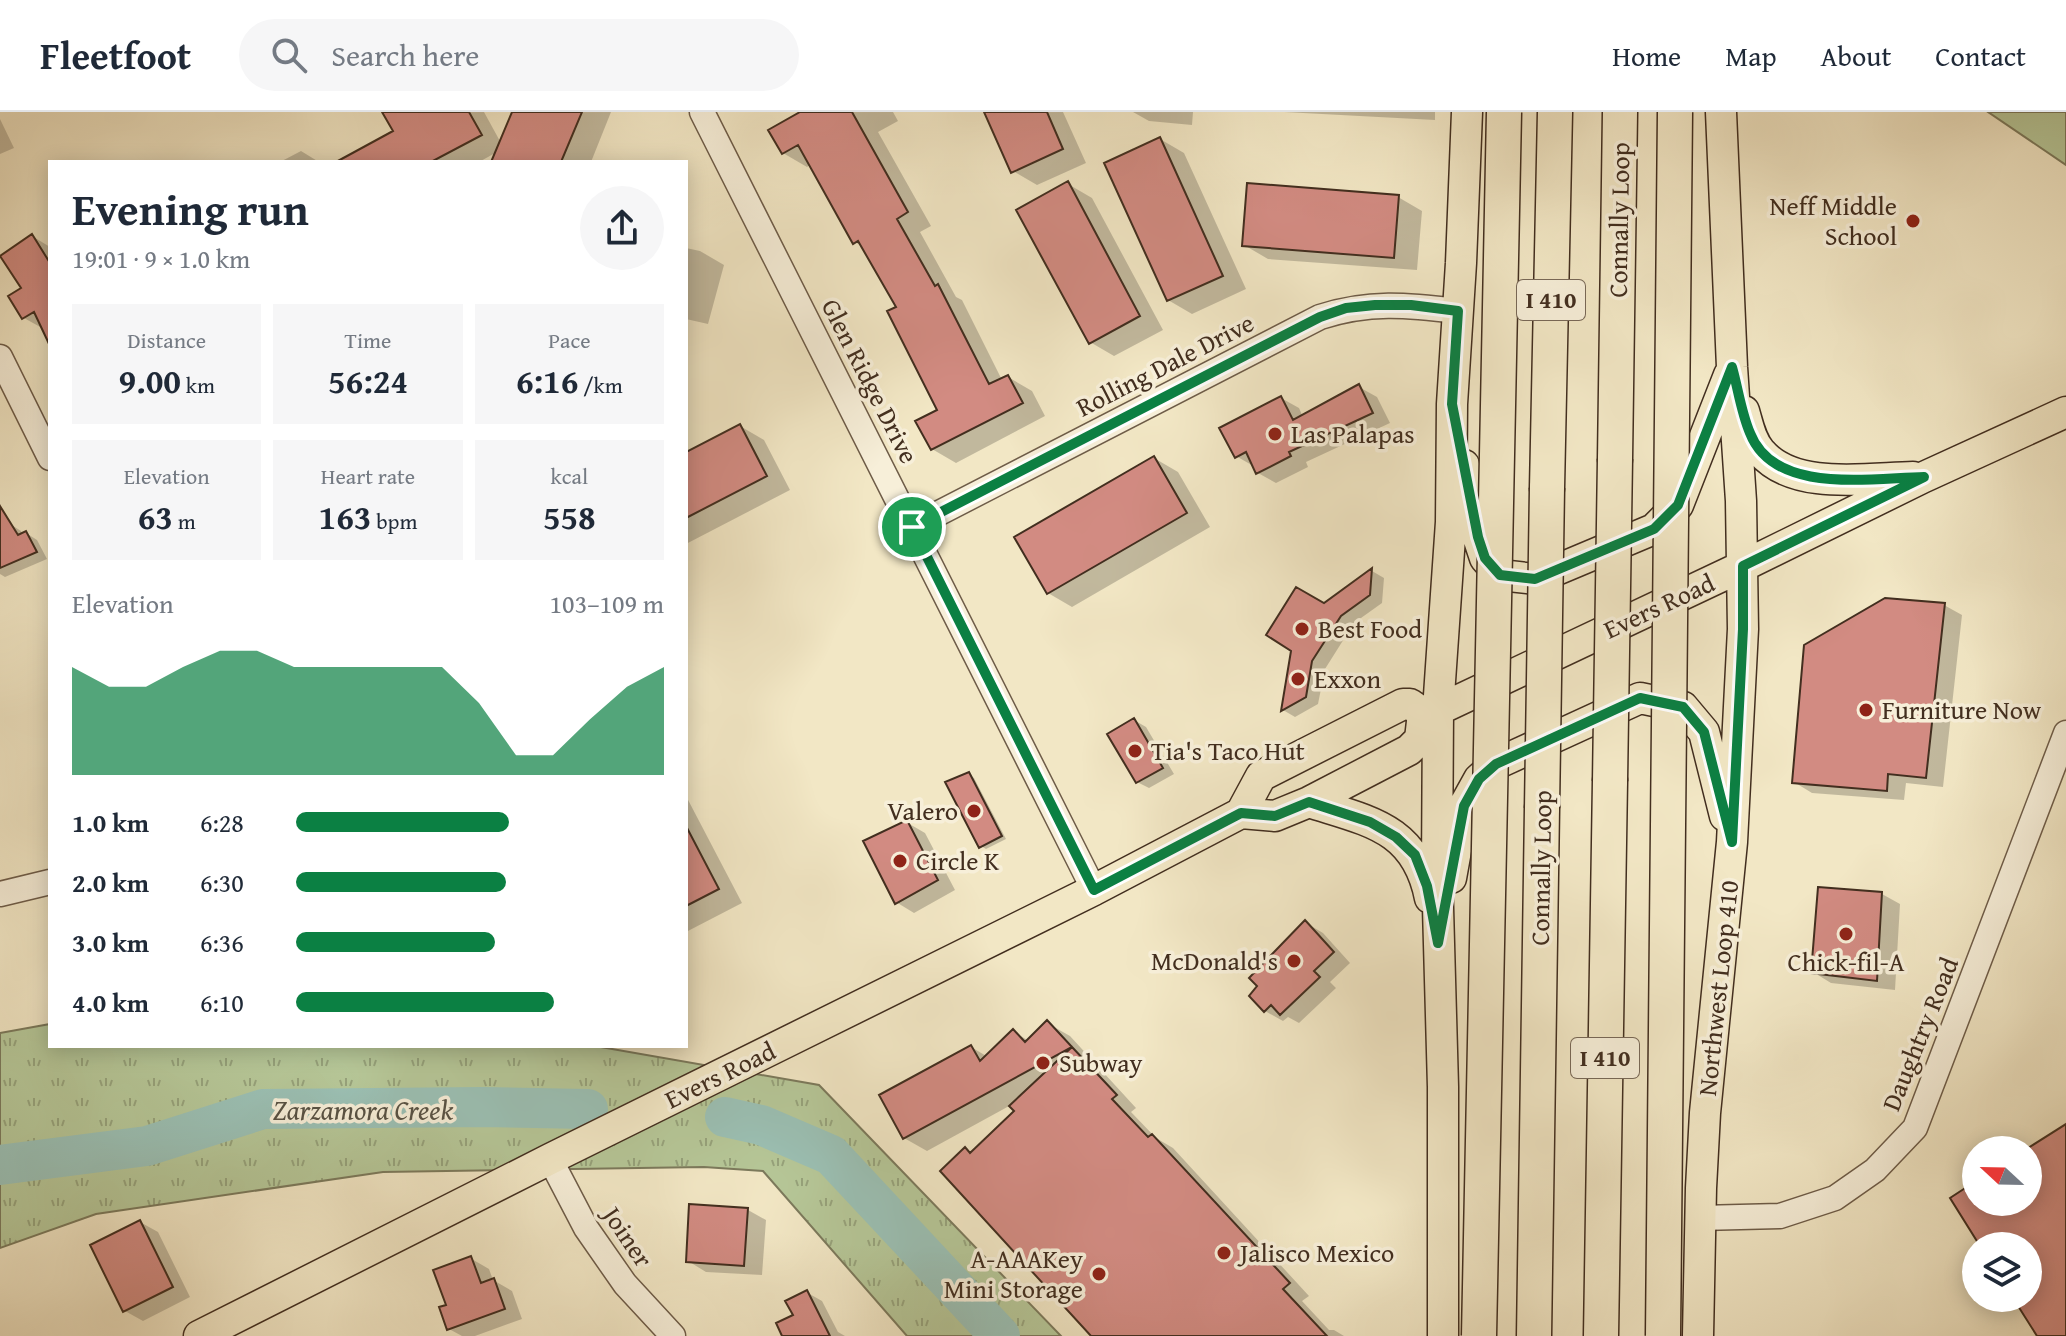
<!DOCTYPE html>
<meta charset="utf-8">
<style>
body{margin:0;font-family:"Gentium Book Plus",serif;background:#f6f6f7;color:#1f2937;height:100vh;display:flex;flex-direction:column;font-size:30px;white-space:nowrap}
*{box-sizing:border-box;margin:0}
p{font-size:26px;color:#747a83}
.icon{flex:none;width:44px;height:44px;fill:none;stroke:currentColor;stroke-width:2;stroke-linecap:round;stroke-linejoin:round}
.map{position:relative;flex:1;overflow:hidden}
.panel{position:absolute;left:48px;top:48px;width:640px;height:888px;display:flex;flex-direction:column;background:#fff;border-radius:0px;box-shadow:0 4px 20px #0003}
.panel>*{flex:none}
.needle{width:52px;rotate:292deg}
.fabs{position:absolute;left:1962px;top:1024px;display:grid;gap:16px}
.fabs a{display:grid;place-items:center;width:80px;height:80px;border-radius:50%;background:#fff;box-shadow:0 4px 20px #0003;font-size:40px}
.pin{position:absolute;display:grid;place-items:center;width:68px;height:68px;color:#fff;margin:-34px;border:4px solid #fff;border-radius:50%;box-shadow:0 2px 8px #0007}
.round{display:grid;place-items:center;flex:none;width:84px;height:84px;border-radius:42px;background:#f6f6f7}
.headline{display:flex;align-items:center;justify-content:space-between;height:136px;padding:0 24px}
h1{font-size:44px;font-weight:800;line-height:60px}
.metrics{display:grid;grid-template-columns:repeat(3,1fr);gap:12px;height:136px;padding:8px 24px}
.metrics div{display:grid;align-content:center;border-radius:0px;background:#f6f6f7;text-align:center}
.metrics b{font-size:34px;font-weight:800}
.metrics small{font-size:22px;font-weight:400}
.metrics p{font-size:22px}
.chart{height:224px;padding:16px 24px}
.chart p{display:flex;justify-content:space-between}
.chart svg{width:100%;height:144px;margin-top:8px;fill:#0b8043;opacity:.7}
ul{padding:0 24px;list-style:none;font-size:26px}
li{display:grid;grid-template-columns:128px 96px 1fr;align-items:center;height:60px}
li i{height:20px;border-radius:10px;background:#0b8043}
header{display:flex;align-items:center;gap:48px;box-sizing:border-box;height:112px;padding:0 40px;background:#fff;border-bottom:2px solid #e0e1e3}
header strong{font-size:38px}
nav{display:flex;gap:44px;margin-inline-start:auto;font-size:28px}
.search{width:560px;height:72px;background:#f6f6f7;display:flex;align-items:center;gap:20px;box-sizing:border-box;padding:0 28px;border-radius:44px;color:#747a83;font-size:30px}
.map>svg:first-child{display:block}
</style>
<header>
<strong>Fleetfoot</strong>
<div class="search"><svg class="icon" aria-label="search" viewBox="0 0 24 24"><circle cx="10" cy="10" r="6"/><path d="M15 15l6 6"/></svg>Search here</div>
<nav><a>Home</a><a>Map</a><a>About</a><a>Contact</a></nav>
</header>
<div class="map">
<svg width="2066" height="1224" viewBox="0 0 2066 1224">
<defs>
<pattern id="grass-tufts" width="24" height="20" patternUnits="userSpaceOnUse" patternTransform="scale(2)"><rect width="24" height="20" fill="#b6c798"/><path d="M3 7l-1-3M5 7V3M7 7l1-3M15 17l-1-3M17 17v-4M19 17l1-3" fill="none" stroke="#96a27b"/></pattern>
</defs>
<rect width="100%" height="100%" fill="#f2e7c5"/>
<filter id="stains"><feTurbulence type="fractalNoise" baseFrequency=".0025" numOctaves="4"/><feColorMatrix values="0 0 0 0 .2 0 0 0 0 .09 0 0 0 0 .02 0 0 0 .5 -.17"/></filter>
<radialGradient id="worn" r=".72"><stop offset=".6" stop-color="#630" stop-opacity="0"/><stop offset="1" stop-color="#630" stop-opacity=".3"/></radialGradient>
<!-- grass -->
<path fill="url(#grass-tufts)" stroke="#7c7a5c" stroke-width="2" d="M50,912V934H595L819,973L1061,1224H907L763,1059L704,1055L383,1060L96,1102L0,1136V921Z"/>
<!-- pitch -->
<path fill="#b6c798" stroke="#7c7a5c" stroke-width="2" d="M1988,0H2066V53Z"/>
<!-- shadow -->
<path fill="#0003" d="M394,0H484L501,31L514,0H611L591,50H493L497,40L479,50H340L396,20Z
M804,0H893L898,9L878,20L931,114L920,120L956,185L962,188L1002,268L1008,265L1032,279L1045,304L956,351L932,337L940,298L898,196L865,136L855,130L811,52L807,55L783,41Z
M986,0H1063L1086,51L1037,73L1013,59Z
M1133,0H1193L1192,13L1149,9Z
M1284,0H1435V8Z
M0,7L14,36L0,42Z
M1160,27L1184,41L1246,177L1192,202L1168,188Z
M301,39L319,50H280Z
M1068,72L1092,86L1163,218L1114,244L1090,230Z
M1398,85L1422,99L1417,158L1268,147L1244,133Z
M32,124L50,135V229L42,216L24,206V177Z
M686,136L700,139L724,153L708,212L686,207Z
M1359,275L1377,285L1390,311L1306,350L1308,355L1276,371L1258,361L1255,355L1236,344L1281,286L1299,296L1303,305Z
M740,314L764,328L790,378L686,432V342Z
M1154,346L1178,360L1210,415L1072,495L1048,481Z
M10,412L21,419L23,423L26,421L37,428L47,447L5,465L0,462V417Z
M1372,459L1384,466L1382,491L1354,511L1325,557L1318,592L1295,605L1283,598L1293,538L1325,493Z
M1944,493L1962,503L1943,675L1906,671L1904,688L1812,681L1794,670Z
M1134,608L1146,615L1174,662L1149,676L1137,670Z
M969,662L974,666L1006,727L986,737L981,734Z
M686,684L742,791L686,820Z
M906,710L925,721L955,778L914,801L896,790Z
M1882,782L1900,792L1895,878L1831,871L1813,860Z
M1306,811L1323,821L1350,851L1330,870L1336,876L1299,911L1288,905L1283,909L1265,899Z
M1047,911L1070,924L1136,996L1131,1000L1156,1026L1173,1036L1309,1184L1302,1189L1329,1218H1334L1344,1224H1094L965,1038L972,1042L1017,999L1011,993L927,1039L904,1026L971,935L988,945L1014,920L1029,929Z
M748,1098L766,1108L762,1163L706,1160L688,1149Z
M140,1110L158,1120L190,1185L143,1209L125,1199Z
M470,1146L489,1157L493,1168L512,1179L522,1207L475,1224H462L449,1217L448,1194Z
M806,1180L822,1189L838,1220L845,1224H784Z"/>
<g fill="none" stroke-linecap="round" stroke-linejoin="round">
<!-- river -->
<path stroke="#9bc0b4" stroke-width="40" d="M725,1005L761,1013L831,1043L1000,1224
M0,1053L147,1034L263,997L484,995L588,997"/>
</g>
<!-- building -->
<path fill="#d28b82" stroke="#422e1f" stroke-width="2" d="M382,0H469L482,23L431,50H336L393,19Z
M512,0H582L561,50H491Z
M800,0H852L908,100L897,107L935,174L938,172L989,272L1008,263L1023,291L931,338L915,309L937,298L887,199L896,195L858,129L853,132L798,33L782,42L768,18Z
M984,0H1047L1063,37L1011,61Z
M1160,25L1223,164L1167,189L1104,51Z
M1068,69L1140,204L1089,232L1016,98Z
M1247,71L1399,83L1394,146L1242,134Z
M32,122L50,151V234L34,200L22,207L8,184L21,176L0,144Z
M1359,272L1373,301L1289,340L1291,344L1256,362L1246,340L1235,346L1219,316L1281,284L1293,308Z
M740,312L767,364L686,406V340Z
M1154,344L1187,401L1047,482L1014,425Z
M0,394L18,423L26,419L37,440L0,456Z
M1372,456L1370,483L1341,504L1312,549L1306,585L1281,599L1291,539L1266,523L1296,475L1324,491Z
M1885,486L1945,491L1926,666L1888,662L1887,679L1792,671L1804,533Z
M1134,606L1163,656L1136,671L1107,622Z
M969,660L1002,724L979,736L945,670Z
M907,708L938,768L895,792L863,729Z
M686,714L719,777L686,794Z
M1818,775L1882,780L1877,869L1811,861Z
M1305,808L1334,840L1314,859L1320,865L1280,903L1271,893L1264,900L1249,884L1257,874L1249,866Z
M1047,908L1072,935L903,1027L879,983L971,933L980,949L1013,917L1025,930Z
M1072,935L1117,983L1112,987L1148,1025L1152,1022L1290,1171L1283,1177L1327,1224H1091L940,1059L965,1035L970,1041L1014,999L1009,994Z
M2066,1012V1224H2037L2013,1186H2028V1134H1980L1950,1086L1976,1069V1090H2028V1036Z
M689,1092L748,1096L744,1154L686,1150Z
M140,1108L173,1175L123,1200L90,1133Z
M471,1144L481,1171L494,1166L505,1197L447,1218L439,1195L446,1193L433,1158Z
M807,1178L830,1224H782L776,1211L793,1203L785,1189Z"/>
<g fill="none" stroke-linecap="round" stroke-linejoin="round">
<defs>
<path id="minor" d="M702,0L1094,778
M0,245L50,346
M912,415L1320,205C1369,189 1407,193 1458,199
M0,782L50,770
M550,1047L586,1116L625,1172L673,1224
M1700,1106L1780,1104L1835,1086L1875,1058L1915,1016L2066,621"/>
<path id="major" d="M1744,299C1748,313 1751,329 1761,340C1794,379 1867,366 1913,365
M1464,353L1478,425L1485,446L1500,463L1535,467L1654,417L1678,393L1729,263
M1309,690C1368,709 1416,715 1430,786
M1241,701L1261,664L1403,592H1410L1423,601L1438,598L1743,454L1924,365L2066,300
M1451,766L1464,694L1479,667L1496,652L1640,586L1683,595L1704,620L1725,704
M199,1224L550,1047L1094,778L1241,701L1275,704L1309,690L1409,638L1420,627L1423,601
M1443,1224V975L1437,760L1438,598L1451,410L1452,292L1461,151L1467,0
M1698,1224L1701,1076L1705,1001L1732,730L1743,517L1741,389L1732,255L1721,0"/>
<path id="highway" d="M1615,347L1620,0
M1547,376L1555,0
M1534,1224L1542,696
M1601,1224L1610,669"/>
</defs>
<!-- minor casing -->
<use href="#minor" stroke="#6e5c48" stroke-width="27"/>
<!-- major casing -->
<use href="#major" stroke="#422e1f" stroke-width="33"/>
<!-- highway casing -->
<use href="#highway" stroke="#422e1f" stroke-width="37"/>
<!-- minor -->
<use href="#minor" stroke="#f7efd9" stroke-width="24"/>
<!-- major -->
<use href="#major" stroke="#f2e7c5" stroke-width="30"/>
<!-- highway -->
<use href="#highway" stroke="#f2e7c5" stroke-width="34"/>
<defs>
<path id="highway-bridge" d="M1610,669L1615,347
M1542,696L1547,376
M1479,1224L1504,0
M1663,1224L1675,0"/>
</defs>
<!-- highway-bridge casing -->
<use href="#highway-bridge" stroke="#422e1f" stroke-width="37" stroke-linecap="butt"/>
<!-- highway-bridge -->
<use href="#highway-bridge" stroke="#f2e7c5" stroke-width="34"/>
</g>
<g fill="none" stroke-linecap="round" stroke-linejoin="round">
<defs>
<path id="route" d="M1375,193H1411L1458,199L1452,292L1478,425L1485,446L1500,463L1535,467L1654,417L1678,393L1732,255C1738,276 1741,300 1750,321C1774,383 1870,366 1924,365L1743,454V517L1732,730L1704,620L1683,595L1640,586L1496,652L1479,667L1464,694L1438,831L1427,774L1415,743L1396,725L1370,710L1309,690L1275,704L1241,701L1094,778L912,415L1320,205L1346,196Z"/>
</defs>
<!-- route casing -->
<use href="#route" stroke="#fff" stroke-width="16"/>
<!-- route -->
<use href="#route" stroke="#0b8043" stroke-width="10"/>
</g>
<!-- markers -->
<g fill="#8f2418" stroke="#f7efd9" stroke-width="3">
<circle cx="1913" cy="109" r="8"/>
<circle cx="1275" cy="322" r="8"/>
<circle cx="1302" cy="517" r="8"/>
<circle cx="1298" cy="567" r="8"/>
<circle cx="1866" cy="598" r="8"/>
<circle cx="1135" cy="639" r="8"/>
<circle cx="974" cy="699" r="8"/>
<circle cx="900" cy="749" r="8"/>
<circle cx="1846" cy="822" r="8"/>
<circle cx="1294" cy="849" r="8"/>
<circle cx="1043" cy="951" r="8"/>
<circle cx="1224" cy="1141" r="8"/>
<circle cx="1099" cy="1162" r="8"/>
</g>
<g text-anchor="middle" stroke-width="7" stroke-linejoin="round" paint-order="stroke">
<!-- shield labels -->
<g fill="#f7efd9" stroke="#786857" stroke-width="2">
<rect x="1517" y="168" width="68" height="40" rx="6"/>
<rect x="1571" y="926" width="68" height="40" rx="6"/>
</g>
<g font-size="24" font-weight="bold" fill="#422e1f">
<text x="1551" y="196">I 410</text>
<text x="1605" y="954">I 410</text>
</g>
<!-- poi labels -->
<g font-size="26" fill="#422e1f" stroke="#f7efd9" text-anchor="start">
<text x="1897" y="103" text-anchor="end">Neff Middle<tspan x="1897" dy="30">School</tspan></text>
<text x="1291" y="331">Las Palapas</text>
<text x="1318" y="526">Best Food</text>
<text x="1314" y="576">Exxon</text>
<text x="1882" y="607">Furniture Now</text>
<text x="1151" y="648">Tia's Taco Hut</text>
<text x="958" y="708" text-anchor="end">Valero</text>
<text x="916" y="758">Circle K</text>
<text x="1278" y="858" text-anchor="end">McDonald's</text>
<text x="1846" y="859" text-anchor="middle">Chick-fil-A</text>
<text x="1059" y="960">Subway</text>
<text x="1240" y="1150">Jalisco Mexico</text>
<text x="1083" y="1156" text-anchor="end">A-AAAKey<tspan x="1083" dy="30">Mini Storage</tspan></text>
</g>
<!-- street labels -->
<g font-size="26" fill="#422e1f" stroke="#f7efd9">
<text transform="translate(1619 108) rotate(-89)" y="9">Connally Loop</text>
<text transform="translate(1165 253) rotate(-27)" y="9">Rolling Dale Drive</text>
<text transform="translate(870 269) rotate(63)" y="9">Glen Ridge Drive</text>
<text transform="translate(1659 494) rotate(-25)" y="9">Evers Road</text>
<text transform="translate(1541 756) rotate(-89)" y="9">Connally Loop</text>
<text transform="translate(1718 876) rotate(-84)" y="9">Northwest Loop 410</text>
<text transform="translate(1920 922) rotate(-68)" y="9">Daughtry Road</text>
<text transform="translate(720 963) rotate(-26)" y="9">Evers Road</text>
<text transform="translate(628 1125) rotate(56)" y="9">Joiner</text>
</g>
<!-- water labels -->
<g font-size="28" font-style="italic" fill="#585244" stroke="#f7efd9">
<text x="363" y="1008">Zarzamora Creek</text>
</g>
</g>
<rect width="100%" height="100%" filter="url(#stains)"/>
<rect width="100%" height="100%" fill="url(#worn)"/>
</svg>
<div class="fabs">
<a><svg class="needle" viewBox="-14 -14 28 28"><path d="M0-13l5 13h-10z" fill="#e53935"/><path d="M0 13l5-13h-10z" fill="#747a83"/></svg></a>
<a><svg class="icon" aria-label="layers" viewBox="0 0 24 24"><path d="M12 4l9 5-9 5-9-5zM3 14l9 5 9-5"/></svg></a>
</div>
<div class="pin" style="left:912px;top:415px;background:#1e9e55"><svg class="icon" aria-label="arrive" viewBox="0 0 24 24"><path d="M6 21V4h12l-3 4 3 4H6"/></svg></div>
<section class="panel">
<div class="headline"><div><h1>Evening run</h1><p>19:01 · 9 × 1.0 km</p></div><a class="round"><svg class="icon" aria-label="share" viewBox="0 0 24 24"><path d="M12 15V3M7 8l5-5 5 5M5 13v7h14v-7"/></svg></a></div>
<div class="metrics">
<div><p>Distance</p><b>9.00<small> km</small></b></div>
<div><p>Time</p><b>56:24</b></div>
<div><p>Pace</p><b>6:16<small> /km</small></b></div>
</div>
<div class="metrics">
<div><p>Elevation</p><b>63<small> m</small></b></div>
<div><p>Heart rate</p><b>163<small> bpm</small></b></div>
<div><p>kcal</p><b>558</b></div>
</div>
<div class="chart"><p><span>Elevation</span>103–109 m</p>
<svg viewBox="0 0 160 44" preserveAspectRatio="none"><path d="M0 44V11L10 17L20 17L30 11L40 6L50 6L60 11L70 11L80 11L90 11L100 11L110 22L120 38L130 38L140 27L150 17L160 11V44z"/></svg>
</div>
<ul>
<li><b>1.0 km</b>6:28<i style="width:58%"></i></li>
<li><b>2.0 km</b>6:30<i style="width:57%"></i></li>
<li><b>3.0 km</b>6:36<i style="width:54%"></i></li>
<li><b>4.0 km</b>6:10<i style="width:70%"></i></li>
</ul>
</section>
</div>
